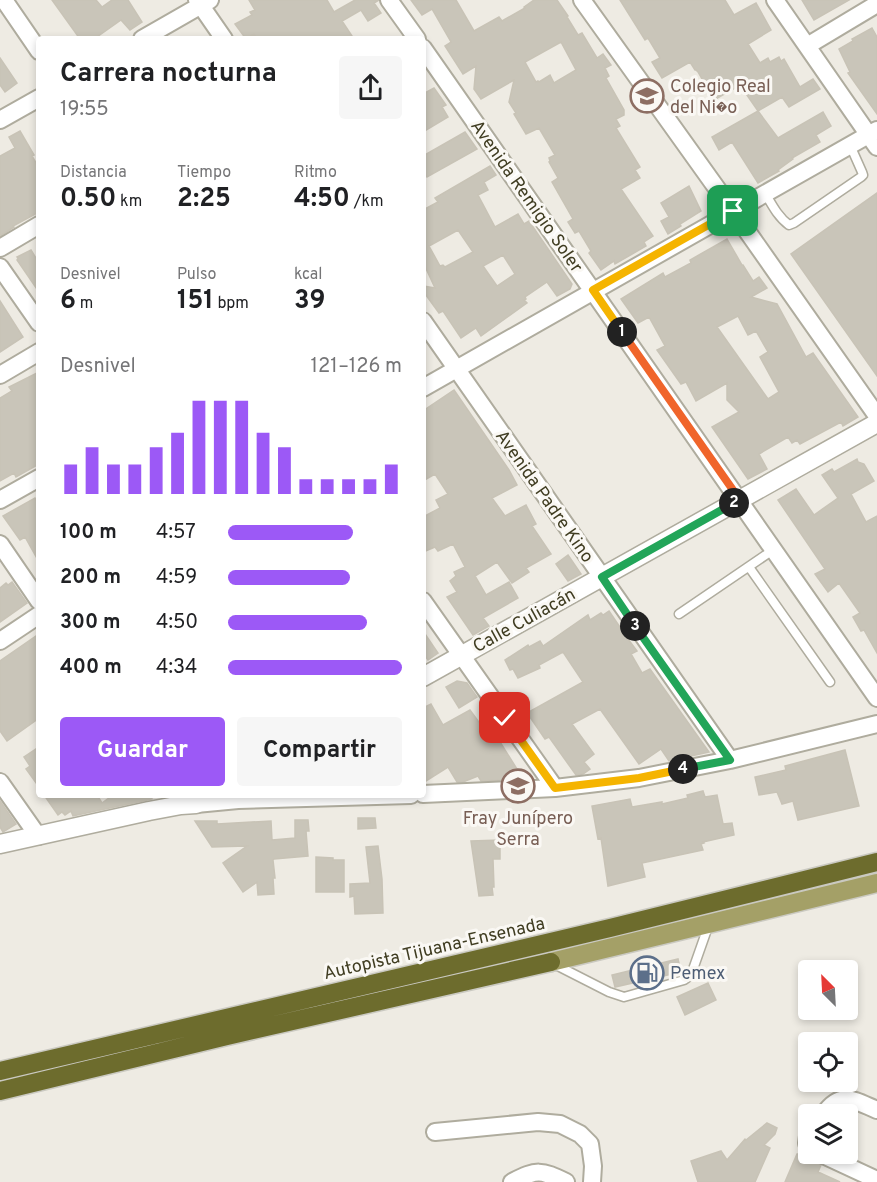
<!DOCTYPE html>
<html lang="es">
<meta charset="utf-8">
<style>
body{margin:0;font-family:Overpass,sans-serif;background:#f6f6f6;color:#202124;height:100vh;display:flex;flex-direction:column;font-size:22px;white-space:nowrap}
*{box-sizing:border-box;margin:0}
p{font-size:20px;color:#757577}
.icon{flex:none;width:33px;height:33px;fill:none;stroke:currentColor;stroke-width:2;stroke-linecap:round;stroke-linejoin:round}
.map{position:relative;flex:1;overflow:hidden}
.side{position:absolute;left:36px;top:36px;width:390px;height:762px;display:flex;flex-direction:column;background:#fff;border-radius:6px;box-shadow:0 3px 9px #0003}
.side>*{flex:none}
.needle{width:39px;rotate:336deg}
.buttons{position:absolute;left:798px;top:960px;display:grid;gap:12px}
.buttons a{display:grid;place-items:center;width:60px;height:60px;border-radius:6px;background:#fff;box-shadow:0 3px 9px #0003;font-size:30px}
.pin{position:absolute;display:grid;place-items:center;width:51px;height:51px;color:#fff;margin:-26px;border-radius:12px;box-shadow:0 3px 9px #0006}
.km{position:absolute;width:30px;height:30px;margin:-15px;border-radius:50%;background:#222;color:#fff;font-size:16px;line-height:30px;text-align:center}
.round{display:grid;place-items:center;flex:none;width:63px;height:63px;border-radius:6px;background:#f6f6f6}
.headline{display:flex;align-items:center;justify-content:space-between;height:102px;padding:0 24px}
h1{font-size:27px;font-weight:700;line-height:45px}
.metrics{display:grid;grid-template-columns:repeat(3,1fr);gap:9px;height:102px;padding:6px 24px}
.metrics div{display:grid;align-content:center}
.metrics b{font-size:26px;font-weight:700}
.metrics small{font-size:16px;font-weight:400}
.metrics p{font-size:16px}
.chart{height:168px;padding:12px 24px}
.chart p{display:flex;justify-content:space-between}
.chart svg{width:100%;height:108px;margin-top:6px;stroke:#9c59f6;stroke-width:6}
.button{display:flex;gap:12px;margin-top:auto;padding:12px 24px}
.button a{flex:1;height:69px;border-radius:6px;background:#9c59f6;color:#fff;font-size:24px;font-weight:700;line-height:69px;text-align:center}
.button a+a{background:#f6f6f6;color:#202124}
ul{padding:0 24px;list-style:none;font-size:20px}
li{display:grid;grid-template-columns:96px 72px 1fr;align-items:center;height:45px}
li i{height:15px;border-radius:8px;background:#9c59f6}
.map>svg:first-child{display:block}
</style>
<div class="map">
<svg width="877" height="1182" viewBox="0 0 877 1182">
<rect width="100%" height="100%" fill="#eeebe3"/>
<!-- building -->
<path fill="#c9c5b9" stroke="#c8c3b6" stroke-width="1.5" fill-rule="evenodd" d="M52,0H96L102,7L112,0H128L142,22L130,30L121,20L94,39H80Z
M249,0H327L334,12L355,0H379L374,3L381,13L368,21L361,10L342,21L354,39H257L254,34L246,39L235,24L252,15L250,12L255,10Z
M411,0H456L474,31L499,17L502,21L525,8L524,7L534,0H557L568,16L567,17L578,35L582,33L597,58L603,54L611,65L605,68L609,76L606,78L624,110V115L616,119L620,126L616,128L640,167L635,170L640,178L621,189L653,236L644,242L646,246L615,264L614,261L601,270L589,253L591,251L579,231L575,233L568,222L573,219L552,182L558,178L549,162L550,161L549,158L555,155L539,128L526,134L514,114L516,113L509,102L514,80L481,99L474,89L476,66L463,74L445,46L451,42L432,9L422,15ZM561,42L576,70L554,83L550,75L539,82L538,81L536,82L525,62Z
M620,0H725L734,15L756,3L771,30L748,44L760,63L768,58L770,62L779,57L781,61L784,59L800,87L813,79L820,89L789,107L782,97L758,111L740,85L714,100L698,72L696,70H695L690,62L662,78L652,62L660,58L648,38L645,40Z
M802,0H849L814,20Z
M872,28L877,37V114L848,73L850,72L839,49L853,41L852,39Z
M0,58L17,83L5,92L0,85Z
M434,88L446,105L442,107L448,117L423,132V94Z
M758,111L778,138L823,112L831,126L816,135L820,142L792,158L793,159L778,170L779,171L758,183L732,142L719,150L712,137Z
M20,131L34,155L32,156L39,168V212L13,226L14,227L0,236V156L15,148L9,137Z
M465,132L477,149L427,177L423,169V156Z
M490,166L496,175L484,182L488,190L478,195L495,227L518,214L524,224L529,221L572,284L570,289L557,296L547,282L525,297L526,299L524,300L527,303L481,336L476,328L461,338L443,311L439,313L423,291V286L435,288L423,262V210L438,202L435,198ZM458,230L473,252L445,267L443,265L440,266L429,246ZM503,255L515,274L497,286L483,266Z
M689,186L701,211L680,224L681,226L668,234L661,221L669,217L661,203Z
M877,193V376L791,254Z
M727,239L742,265H743L753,281L759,277L767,288L751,297L777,304L806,357L813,353L858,417L843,426L841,422L800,444L797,440L792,443L788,437L759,454L767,469L748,479L712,427L739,412L727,400V383L696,401L686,382L681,384L657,350L665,346L649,317L638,323L621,299L663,273L665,277L691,263L690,260ZM738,316L748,335L756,331L768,352L760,357L779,392L768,399L717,327Z
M31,250L39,263V292L17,260L18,258L17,257Z
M0,301L23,337L0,352Z
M39,372V464L16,477L14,473L0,481V398L12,391L9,387Z
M454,390L509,470L517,485L492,498L505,516L526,505L536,524L532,526L551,554L526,568L529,572L512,583L497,562L475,576L486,595L509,582L518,598L483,618L489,626L473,635L447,597L457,592L450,581L456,576L454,572L465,567L453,544L438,551L435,547L423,552V517L440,508L436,500L448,494L435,474L423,481V411Z
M857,459L858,462L864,464L874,481L851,494L866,522L877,516V653L864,630L861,631L853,617L860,613L839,583L828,592L815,574L825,569L778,500L796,489L814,515L838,498L822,475L832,469L834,472Z
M35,498L39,505V562L25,537L20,540L3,516Z
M568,555L581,574L568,581L556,564Z
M12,582L27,603L0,622V588L6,583L8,585Z
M609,611L628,639L637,651L631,654L642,673L650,669L709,752L669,761L661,749L639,764L600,709L572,724L594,754L584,762L590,769L583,774L576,775L549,737L545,739L532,720L527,713L583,682L563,652L539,665L540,668L518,678L513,669L510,670L505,660L528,645L529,647L540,641L543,646L588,615L590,620L601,613L603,615Z
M423,631L438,653L428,660L423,653Z
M39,634V718L7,741L0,731V661Z
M457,681L467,683L477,697L459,708L446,687Z
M431,704L443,725L470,710L489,736L497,731L502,741L500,742L517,769L510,773L511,775L504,780L481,781L478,776L463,782H457L448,767L423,783V708Z
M39,747V787L26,769L30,766L24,757Z
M845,750L859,806L798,820L793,801L782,804L777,792L759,795L755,777L786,770L785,766Z
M703,791L705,797L717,795L723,824L732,823L734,835L703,842L704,843L701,844L703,850L642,863L645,877L608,886L601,838L598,839L592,806L630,799L632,807L662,802V804L688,798L687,795Z
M44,795H97L102,803L113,795H151L152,799L73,816L71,811L65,815L62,812L58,815Z
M0,801L16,824L3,832L0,827Z
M358,818H375L376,828L358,829Z
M295,820H308L309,831H306L308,856L274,859L273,860L275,878H273L274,894L258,895L257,882L243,892L223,863L247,846L212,847L195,821H217V824L271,821L272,840L295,838Z
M500,840V859H493L494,887H492L493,895L479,896L471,841Z
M378,846L382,879L383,913L355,914L354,896L350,897V884L370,883L366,847Z
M316,857L333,858V860H344V892H316Z
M678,959L681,972L615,987L612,975Z
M708,983L716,1000L685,1015L677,997Z
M767,1123L777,1128L775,1134L764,1145L770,1148L755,1182H698L691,1161L721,1151L727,1160L745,1139L746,1140Z
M797,1154H801L806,1156H811L813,1160L821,1165L818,1172L840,1182H785Z"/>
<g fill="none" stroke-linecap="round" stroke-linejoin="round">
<defs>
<path id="service" d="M765,193C772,205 778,217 789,225L794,223L861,177L863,175L862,172L850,145
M749,567L830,682
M679,614L773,550
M554,964L609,992L624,997L684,980L691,975L709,924"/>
<path id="minor" d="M4,0L39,51
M197,0L224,39
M389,0L417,39
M582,0L733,211L877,416
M775,0L877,147
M142,39L210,0
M807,46L877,4
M423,48L877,698
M0,120L39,98
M0,248L39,225
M0,267L39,323
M423,321L730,760
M0,375L39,352
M423,388L877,130
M0,500L39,478
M0,544L39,601
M423,601L555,788
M0,641L39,615
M0,782L38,836
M423,794L555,788L639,778L730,760L877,724
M196,804L238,800L411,795
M824,1114C841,1090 853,1100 877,1110
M435,1132L538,1122L560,1124L580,1134L590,1144L593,1166L592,1182
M808,1136L807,1143L808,1146
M821,1154L877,1180
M512,1182C537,1169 541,1170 566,1182"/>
<path id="tertiary" d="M423,677L877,423
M0,844L149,811L181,805L196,804L211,795"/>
<path id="primary" d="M551,962L877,883"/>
<path id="motorway" d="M0,1071L610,928L877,862
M0,1091L227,1036L551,962"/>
</defs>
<!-- service casing -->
<use href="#service" stroke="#afac9e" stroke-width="11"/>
<!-- minor casing -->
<use href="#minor" stroke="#afac9e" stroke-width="20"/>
<!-- tertiary casing -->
<use href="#tertiary" stroke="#afac9e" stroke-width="21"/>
<!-- primary casing -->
<use href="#primary" stroke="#cac9c1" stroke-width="21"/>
<!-- motorway casing -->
<use href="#motorway" stroke="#cac9c1" stroke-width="21"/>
<!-- service -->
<use href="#service" stroke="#fff" stroke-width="8"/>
<!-- minor -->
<use href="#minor" stroke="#fff" stroke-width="16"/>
<!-- tertiary -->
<use href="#tertiary" stroke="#fff" stroke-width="18"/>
<!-- primary -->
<use href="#primary" stroke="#a4a067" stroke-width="18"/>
<!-- motorway -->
<use href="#motorway" stroke="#6d6c2d" stroke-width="18"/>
</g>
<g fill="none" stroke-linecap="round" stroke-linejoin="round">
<defs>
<path id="split-1" d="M622,332L593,290L733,211"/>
<path id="split-2" d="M622,332L740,500L734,503"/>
<path id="split-3" d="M635,626L602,577L734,503"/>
<path id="split-4" d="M635,626L730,760L683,769"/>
<path id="split-5" d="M505,718L555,788L639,778L683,769"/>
</defs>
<!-- split-1 casing -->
<use href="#split-1" stroke="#fff" stroke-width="12"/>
<!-- split-2 casing -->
<use href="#split-2" stroke="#fff" stroke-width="12"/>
<!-- split-3 casing -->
<use href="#split-3" stroke="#fff" stroke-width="12"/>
<!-- split-4 casing -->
<use href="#split-4" stroke="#fff" stroke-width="12"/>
<!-- split-5 casing -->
<use href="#split-5" stroke="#fff" stroke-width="12"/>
<!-- split-1 -->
<use href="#split-1" stroke="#f5b400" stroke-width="8"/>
<!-- split-2 -->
<use href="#split-2" stroke="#f0652b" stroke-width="8"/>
<!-- split-3 -->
<use href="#split-3" stroke="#22a559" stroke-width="8"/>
<!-- split-4 -->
<use href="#split-4" stroke="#22a559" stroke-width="8"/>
<!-- split-5 -->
<use href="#split-5" stroke="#f5b400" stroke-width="8"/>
</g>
<!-- icons -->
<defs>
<symbol id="school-ring" viewBox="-11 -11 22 22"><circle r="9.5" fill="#faf8f4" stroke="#8d6e63" stroke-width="1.5"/><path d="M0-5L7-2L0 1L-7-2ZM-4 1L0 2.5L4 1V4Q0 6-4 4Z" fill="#8d6e63"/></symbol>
<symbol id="fuel-ring" viewBox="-11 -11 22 22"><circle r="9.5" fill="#faf8f4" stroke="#5c6f8a" stroke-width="1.5"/><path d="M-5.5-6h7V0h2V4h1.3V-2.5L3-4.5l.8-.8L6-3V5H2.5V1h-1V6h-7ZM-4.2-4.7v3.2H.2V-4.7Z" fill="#5c6f8a"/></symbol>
</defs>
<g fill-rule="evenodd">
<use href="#school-ring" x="628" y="77" width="38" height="38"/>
<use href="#school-ring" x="499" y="767" width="38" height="38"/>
<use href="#fuel-ring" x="628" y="954" width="38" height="38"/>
</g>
<g text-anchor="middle" stroke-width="6" stroke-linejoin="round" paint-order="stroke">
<!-- education labels -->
<g font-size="18" fill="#785e54" stroke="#faf8f4" text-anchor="start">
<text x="670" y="92">Colegio Real<tspan x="670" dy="21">del Ni�o</tspan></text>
<text x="518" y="824" text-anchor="middle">Fray Junípero<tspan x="518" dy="21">Serra</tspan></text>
</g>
<!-- street labels -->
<g font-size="18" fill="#403d22" stroke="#faf8f4">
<text transform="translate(527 196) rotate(55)" y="6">Avenida Remigio Soler</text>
<text transform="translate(545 496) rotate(55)" y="6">Avenida Padre Kino</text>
<text transform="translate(524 620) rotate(-29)" y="6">Calle Culiacán</text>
<text transform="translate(434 948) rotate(-13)" y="6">Autopista Tijuana-Ensenada</text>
</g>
<!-- service labels -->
<g font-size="18" fill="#4e5e75" stroke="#faf8f4" text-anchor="start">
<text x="670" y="979">Pemex</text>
</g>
</g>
</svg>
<div class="buttons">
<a><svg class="needle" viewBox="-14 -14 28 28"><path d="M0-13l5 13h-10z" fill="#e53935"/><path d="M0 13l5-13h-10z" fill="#757577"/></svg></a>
<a><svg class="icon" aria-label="locate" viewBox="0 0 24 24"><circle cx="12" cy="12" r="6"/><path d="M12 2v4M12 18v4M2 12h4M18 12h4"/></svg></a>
<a><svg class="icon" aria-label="layers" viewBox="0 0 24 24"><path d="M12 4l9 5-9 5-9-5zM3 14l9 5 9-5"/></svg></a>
</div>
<div class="pin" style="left:733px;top:211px;background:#1e9e55"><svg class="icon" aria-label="arrive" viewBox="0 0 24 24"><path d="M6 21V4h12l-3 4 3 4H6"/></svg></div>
<div class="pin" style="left:505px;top:718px;background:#d93025"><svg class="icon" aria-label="check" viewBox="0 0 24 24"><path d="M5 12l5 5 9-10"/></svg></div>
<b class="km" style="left:622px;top:332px">1</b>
<b class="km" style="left:734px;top:503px">2</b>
<b class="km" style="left:635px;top:626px">3</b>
<b class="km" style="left:683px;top:769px">4</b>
<section class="side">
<div class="headline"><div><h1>Carrera nocturna</h1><p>19:55</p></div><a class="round"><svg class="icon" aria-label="share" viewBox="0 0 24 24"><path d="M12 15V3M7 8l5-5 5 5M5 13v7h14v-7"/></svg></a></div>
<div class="metrics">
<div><p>Distancia</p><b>0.50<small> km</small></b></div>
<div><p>Tiempo</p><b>2:25</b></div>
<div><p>Ritmo</p><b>4:50<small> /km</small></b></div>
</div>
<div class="metrics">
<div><p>Desnivel</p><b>6<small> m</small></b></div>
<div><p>Pulso</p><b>151<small> bpm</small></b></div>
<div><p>kcal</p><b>39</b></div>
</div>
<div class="chart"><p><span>Desnivel</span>121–126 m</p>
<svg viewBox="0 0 160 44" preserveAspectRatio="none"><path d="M5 44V32M15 44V25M25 44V32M35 44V32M45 44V25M55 44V19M65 44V6M75 44V6M85 44V6M95 44V19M105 44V25M115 44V38M125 44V38M135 44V38M145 44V38M155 44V32"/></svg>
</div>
<ul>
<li><b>100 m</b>4:57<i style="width:72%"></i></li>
<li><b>200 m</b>4:59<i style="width:70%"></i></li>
<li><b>300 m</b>4:50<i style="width:80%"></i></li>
<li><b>400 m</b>4:34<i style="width:100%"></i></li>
</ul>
<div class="button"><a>Guardar</a><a>Compartir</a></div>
</section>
</div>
